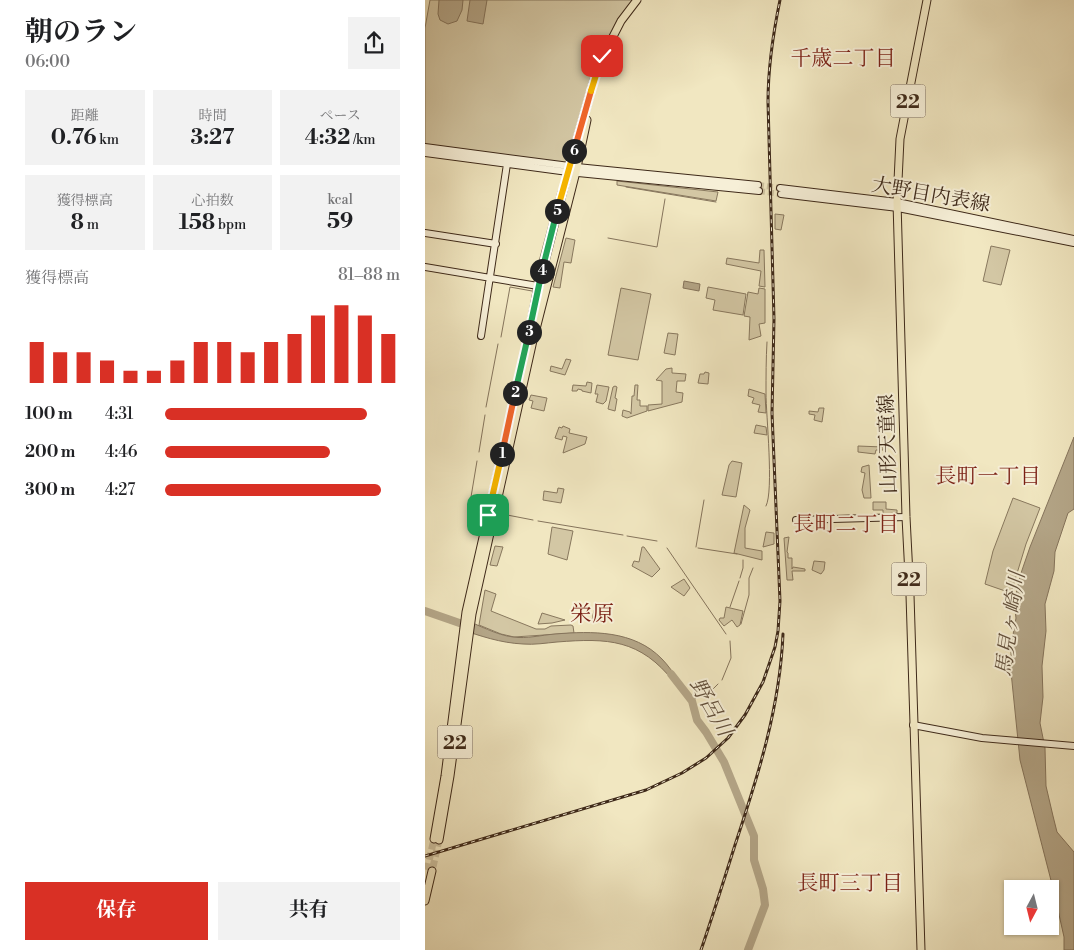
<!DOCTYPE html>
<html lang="ja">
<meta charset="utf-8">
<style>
body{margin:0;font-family:"Libre Bodoni","Noto Serif JP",serif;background:#f2f2f2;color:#202124;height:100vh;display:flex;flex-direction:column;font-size:19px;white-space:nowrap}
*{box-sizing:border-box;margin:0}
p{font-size:16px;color:#757577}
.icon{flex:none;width:28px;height:28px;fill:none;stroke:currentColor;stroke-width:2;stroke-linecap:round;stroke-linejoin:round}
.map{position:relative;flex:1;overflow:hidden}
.details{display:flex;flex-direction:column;background:#fff;width:425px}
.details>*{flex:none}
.needle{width:32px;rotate:187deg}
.controls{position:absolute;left:579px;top:880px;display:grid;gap:10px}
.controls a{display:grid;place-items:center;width:55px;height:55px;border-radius:0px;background:#fff;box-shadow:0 1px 4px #0004;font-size:25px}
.pin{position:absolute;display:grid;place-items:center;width:42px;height:42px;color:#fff;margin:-21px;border-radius:10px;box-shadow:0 2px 8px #0006}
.km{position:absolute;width:25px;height:25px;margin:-12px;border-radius:50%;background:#222;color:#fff;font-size:14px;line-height:25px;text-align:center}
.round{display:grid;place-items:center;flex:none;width:52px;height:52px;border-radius:0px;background:#f2f2f2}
.headline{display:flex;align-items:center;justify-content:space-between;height:85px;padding:0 25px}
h1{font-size:28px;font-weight:700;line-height:38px}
.metrics{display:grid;grid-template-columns:repeat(3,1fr);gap:8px;height:85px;padding:5px 25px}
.metrics div{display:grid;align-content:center;border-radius:0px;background:#f2f2f2;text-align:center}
.metrics b{font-size:21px;font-weight:700}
.metrics small{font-size:14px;font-weight:400}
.metrics p{font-size:14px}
.chart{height:140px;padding:10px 25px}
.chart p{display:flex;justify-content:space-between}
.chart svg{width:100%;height:90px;margin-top:5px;stroke:#d93025;stroke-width:6}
.primary-button{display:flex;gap:10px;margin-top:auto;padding:10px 25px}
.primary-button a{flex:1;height:58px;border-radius:0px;background:#d93025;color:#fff;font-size:20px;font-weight:700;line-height:58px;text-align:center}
.primary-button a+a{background:#f2f2f2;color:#202124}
ul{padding:0 25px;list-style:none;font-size:16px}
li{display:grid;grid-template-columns:80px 60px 1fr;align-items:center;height:38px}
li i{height:12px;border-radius:6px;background:#d93025}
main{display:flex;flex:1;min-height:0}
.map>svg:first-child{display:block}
</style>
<main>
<section class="details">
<div class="headline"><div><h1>朝のラン</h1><p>06:00</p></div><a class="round"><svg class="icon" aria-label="share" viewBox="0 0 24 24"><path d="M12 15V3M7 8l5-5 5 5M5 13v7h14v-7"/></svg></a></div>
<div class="metrics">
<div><p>距離</p><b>0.76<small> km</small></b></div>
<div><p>時間</p><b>3:27</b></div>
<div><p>ペース</p><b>4:32<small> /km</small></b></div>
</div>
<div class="metrics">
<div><p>獲得標高</p><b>8<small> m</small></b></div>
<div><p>心拍数</p><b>158<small> bpm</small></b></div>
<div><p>kcal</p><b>59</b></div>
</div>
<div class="chart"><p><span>獲得標高</span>81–88 m</p>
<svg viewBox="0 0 160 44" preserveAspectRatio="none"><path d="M5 44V24M15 44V29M25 44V29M35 44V33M45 44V38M55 44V38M65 44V33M75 44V24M85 44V24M95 44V29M105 44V24M115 44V20M125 44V11M135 44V6M145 44V11M155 44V20"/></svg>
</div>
<ul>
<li><b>100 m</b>4:31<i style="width:86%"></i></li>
<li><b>200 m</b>4:46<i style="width:70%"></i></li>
<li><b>300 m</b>4:27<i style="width:92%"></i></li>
</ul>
<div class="primary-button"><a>保存</a><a>共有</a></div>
</section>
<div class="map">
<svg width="649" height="950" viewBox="0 0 649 950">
<rect width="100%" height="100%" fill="#f1e7c1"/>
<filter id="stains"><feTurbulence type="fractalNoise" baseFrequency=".004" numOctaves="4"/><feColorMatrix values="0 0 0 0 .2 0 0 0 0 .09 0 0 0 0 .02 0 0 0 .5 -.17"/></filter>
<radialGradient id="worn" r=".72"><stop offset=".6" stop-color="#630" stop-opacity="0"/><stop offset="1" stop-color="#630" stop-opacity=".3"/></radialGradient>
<!-- green -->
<path fill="#d3c7a4" stroke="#88785e" d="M5,0H212L177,56L145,166L0,147V28Z
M192,181L293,192L291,201L192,185Z
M350,214L359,215L356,230L350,229Z
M141,238L150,240L146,263L139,262L135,288L128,287Z
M566,246L585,250L576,285L558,281Z
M335,250H339L340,287L334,286L336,271L301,264L302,258L334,263Z
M283,287L321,294L318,315L288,310L290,300L281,298Z
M196,288L226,294L213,360L183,355Z
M334,288L340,289V323L334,324L336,336L324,340L325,317L319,316L323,292L333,294Z
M243,333L253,334L250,355L239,353Z
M141,359L146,360L140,375L125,371L126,366L137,369Z
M247,368V373L261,374L260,381H252L251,392L258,393L257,402L223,411V405L237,404V381L231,380L241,369Z
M280,372L284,373L283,384L273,383L275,374H279Z
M162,382L167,383L166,393L157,391V390L153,389L152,391H147L148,385L161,386Z
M172,385L184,387L181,401L178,404L171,402L173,394H170Z
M210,385H213L212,400H215V406H222V411L202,418L197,416L198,410L205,412L206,414L207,396H209Z
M190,386L192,387L190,398L192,399L190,411L183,409L188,387Z
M324,389L340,394L341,413L333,412L335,405L327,403L329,398L323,396Z
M106,395L122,398L119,411L106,408L108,401L104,400Z
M394,408H399L397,422L389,420L390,415L384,414V411L393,412Z
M331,425L341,427L342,435L329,433Z
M138,426L145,429L144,433L162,437L160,444L138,453L142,437L138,436L137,440L130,438L134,427L137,428Z
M433,446L458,447V450H451L450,454L433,452Z
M307,461L317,463L311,497L297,495L304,465Z
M444,465L446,498H439L437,490L440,473L436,472L437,467Z
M133,488L139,489L136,503L118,500L119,491L132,493Z
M588,498L615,508L601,544L586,593L560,584L568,551Z
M448,502H461V509L472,510V513L458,514V510H448Z
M319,505L325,510L320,528V548L337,551V560L309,553Z
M127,527L148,531L142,560L123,554Z
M341,532L349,533V544L338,547Z
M364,537L362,552L363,553V558H367V569L368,567L380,569V571H367L368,580H362L359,538Z
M70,546L78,547L72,566L65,565Z
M217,547H219L235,569L227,577L207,566L209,561L214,562Z
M389,561L400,562L399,570L396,574L387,570Z
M259,579L265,588L259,596L246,587Z
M60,590L71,594L66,611L111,629H120L126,626L146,625L148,626L149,633L89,637L76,634L54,625Z
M301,607L318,611L315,625L312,627L307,620L299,626L294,620L295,618H299Z
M169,610L182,614L180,621L167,620Z
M117,613L140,620L127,623L113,624Z"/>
<!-- water -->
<path fill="#b4a688" stroke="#85745c" d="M14,0H38L37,10L32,21L23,24L15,20L13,14Z
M45,0H62L58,24L42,21Z
M259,281L275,284L274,291L258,288Z
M649,437V509L643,513L630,552L629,571L620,604L621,631L617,666L618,697L615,723L620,748L621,786L628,816L632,832L649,852V950H639V937L629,892L595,760L586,672V646L591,618L589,603L595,576L605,547Z
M38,619C54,625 71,635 88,637C101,639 117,635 130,634C167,631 209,630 237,659C243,665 248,673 254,680L249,682C215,639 183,638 132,642C121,643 109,645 98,644C76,643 55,636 35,629Z"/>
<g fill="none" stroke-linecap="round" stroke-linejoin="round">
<!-- stream -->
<path stroke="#85745c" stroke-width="1" d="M201,187L291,202
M183,238L232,247L240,199
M109,280L133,191
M76,337L85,287L107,291
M61,407L73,344
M54,452L60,415
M52,461L44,509L60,511
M341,506C349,491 341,415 341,393C341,376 341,359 342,342
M77,514L108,520
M113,521L198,535
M202,536L232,541
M271,547L279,500
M242,548L301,634
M273,548L312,554
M315,578L318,568V560
M305,607L314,581
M316,624L324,595V578L328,568
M297,680L306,658L305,641
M279,695L284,693L293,684
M267,701L271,698"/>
<!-- river -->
<path stroke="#b4a688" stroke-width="8" d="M0,611L46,627
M246,674L267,701L272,720L281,732L299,762L329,836V860L338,889L340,905L323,950"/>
<!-- secondary-tunnel -->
<path stroke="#cdc19f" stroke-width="6" stroke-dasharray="6 3" stroke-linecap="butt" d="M333,185L355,188
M334,191L356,194"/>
<!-- primary-tunnel -->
<path stroke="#cdc19f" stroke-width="7" stroke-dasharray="7 3.5" stroke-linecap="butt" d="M8,867L14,840
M2,870L9,839"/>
<defs>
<path id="secondary" d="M0,147L152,167L333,185
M0,153L143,172L334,191
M355,188L472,202L649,239
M356,194L473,208L649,243
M0,233L71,244
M0,267L113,286
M56,336L82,164
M371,520L481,517
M488,725L557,738L649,746"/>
<path id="primary" d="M9,839L20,776L41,612L102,344L113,286L148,154L173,66L196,21L212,0
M14,840L25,776L47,614L107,345L151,172L162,120
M0,901L7,871
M496,950L485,595L481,517L472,202L475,139L502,0"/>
</defs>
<!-- secondary casing -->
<use href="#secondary" stroke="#3e2919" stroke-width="8"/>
<!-- primary casing -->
<use href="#primary" stroke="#3e2919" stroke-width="9"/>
<!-- secondary -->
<use href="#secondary" stroke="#f6efd7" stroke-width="6"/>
<!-- primary -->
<use href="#primary" stroke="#f1e7c1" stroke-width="7"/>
<defs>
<path id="rail" d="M0,856L221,790L257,773L281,758L303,738L320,715L338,682L350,647L353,631L355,601L347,413L349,319L343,102C343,67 348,34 355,0
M276,950C288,915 299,880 310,845C333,776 355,707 358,634"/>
</defs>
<!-- rail casing -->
<use href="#rail" stroke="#3e2919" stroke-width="3"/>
<!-- rail -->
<use href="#rail" stroke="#f6efd7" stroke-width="1" stroke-dasharray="4" stroke-linecap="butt"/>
</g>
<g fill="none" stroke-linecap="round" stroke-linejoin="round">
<defs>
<path id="split-1" d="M63,515L77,454"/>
<path id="split-2" d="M77,454L90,393"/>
<path id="split-3" d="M90,393L104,332"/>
<path id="split-4" d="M104,332L117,271"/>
<path id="split-5" d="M117,271L132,211"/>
<path id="split-6" d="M132,211L149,151"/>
<path id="split-7" d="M149,151L166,91"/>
<path id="split-8" d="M166,91L177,56"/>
</defs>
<!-- split-1 casing -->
<use href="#split-1" stroke="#fff" stroke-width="10"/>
<!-- split-2 casing -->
<use href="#split-2" stroke="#fff" stroke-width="10"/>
<!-- split-3 casing -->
<use href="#split-3" stroke="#fff" stroke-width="10"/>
<!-- split-4 casing -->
<use href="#split-4" stroke="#fff" stroke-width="10"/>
<!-- split-5 casing -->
<use href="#split-5" stroke="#fff" stroke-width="10"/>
<!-- split-6 casing -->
<use href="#split-6" stroke="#fff" stroke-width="10"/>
<!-- split-7 casing -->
<use href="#split-7" stroke="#fff" stroke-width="10"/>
<!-- split-8 casing -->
<use href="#split-8" stroke="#fff" stroke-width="10"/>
<!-- split-1 -->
<use href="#split-1" stroke="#f5b400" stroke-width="6"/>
<!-- split-2 -->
<use href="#split-2" stroke="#f0652b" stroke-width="6"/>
<!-- split-3 -->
<use href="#split-3" stroke="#22a559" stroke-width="6"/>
<!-- split-4 -->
<use href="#split-4" stroke="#22a559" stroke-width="6"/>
<!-- split-5 -->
<use href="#split-5" stroke="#22a559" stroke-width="6"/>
<!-- split-6 -->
<use href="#split-6" stroke="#f5b400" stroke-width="6"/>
<!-- split-7 -->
<use href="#split-7" stroke="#f0652b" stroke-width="6"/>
<!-- split-8 -->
<use href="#split-8" stroke="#f5b400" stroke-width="6"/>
</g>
<g text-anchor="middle" stroke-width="4" stroke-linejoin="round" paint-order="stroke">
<!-- shield labels -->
<g fill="#f6efd7" stroke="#756452" stroke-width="1">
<rect x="465.5" y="84.5" width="35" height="33" rx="4"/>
<rect x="466.5" y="562.5" width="35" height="33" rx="4"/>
<rect x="12.5" y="725.5" width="35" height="33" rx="4"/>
</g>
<g font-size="19" font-weight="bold" fill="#3e2919">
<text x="483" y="108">22</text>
<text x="484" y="586">22</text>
<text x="30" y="749">22</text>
</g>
<!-- street labels -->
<g font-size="20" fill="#3e2919" stroke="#f6efd7">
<text transform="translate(506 194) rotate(10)" y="7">大野目内表線</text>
<text transform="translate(462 444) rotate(-92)" y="7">山形天童線</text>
</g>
<!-- neighbourhood labels -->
<g font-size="21" fill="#7a1f14" stroke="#f6efd7">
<text x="418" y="65">千歳二丁目</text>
<text x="563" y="483">長町一丁目</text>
<text x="421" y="531">長町二丁目</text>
<text x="425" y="890">長町三丁目</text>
</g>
<!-- water labels -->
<g font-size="21" font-style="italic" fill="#614e3a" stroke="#f6efd7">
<text transform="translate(585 624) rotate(-82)" y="7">馬見ヶ崎川</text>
<text transform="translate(286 707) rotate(60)" y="7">野呂川</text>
</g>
<!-- quarter labels -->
<g font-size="22" fill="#7a1f14" stroke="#f6efd7">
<text x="167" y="621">栄原</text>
</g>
</g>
<rect width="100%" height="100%" filter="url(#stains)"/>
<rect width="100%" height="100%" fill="url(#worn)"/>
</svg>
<div class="controls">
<a><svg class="needle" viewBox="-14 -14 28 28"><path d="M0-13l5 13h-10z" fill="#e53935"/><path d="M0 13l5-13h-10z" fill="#757577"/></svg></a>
</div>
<div class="pin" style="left:63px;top:515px;background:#1e9e55"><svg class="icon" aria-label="arrive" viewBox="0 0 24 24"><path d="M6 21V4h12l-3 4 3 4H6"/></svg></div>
<div class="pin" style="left:177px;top:56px;background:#d93025"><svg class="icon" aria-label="check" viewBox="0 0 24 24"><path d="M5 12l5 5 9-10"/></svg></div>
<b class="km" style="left:77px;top:454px">1</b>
<b class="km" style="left:90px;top:393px">2</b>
<b class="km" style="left:104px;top:332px">3</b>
<b class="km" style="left:117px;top:271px">4</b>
<b class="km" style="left:132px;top:211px">5</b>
<b class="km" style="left:149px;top:151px">6</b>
</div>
</main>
